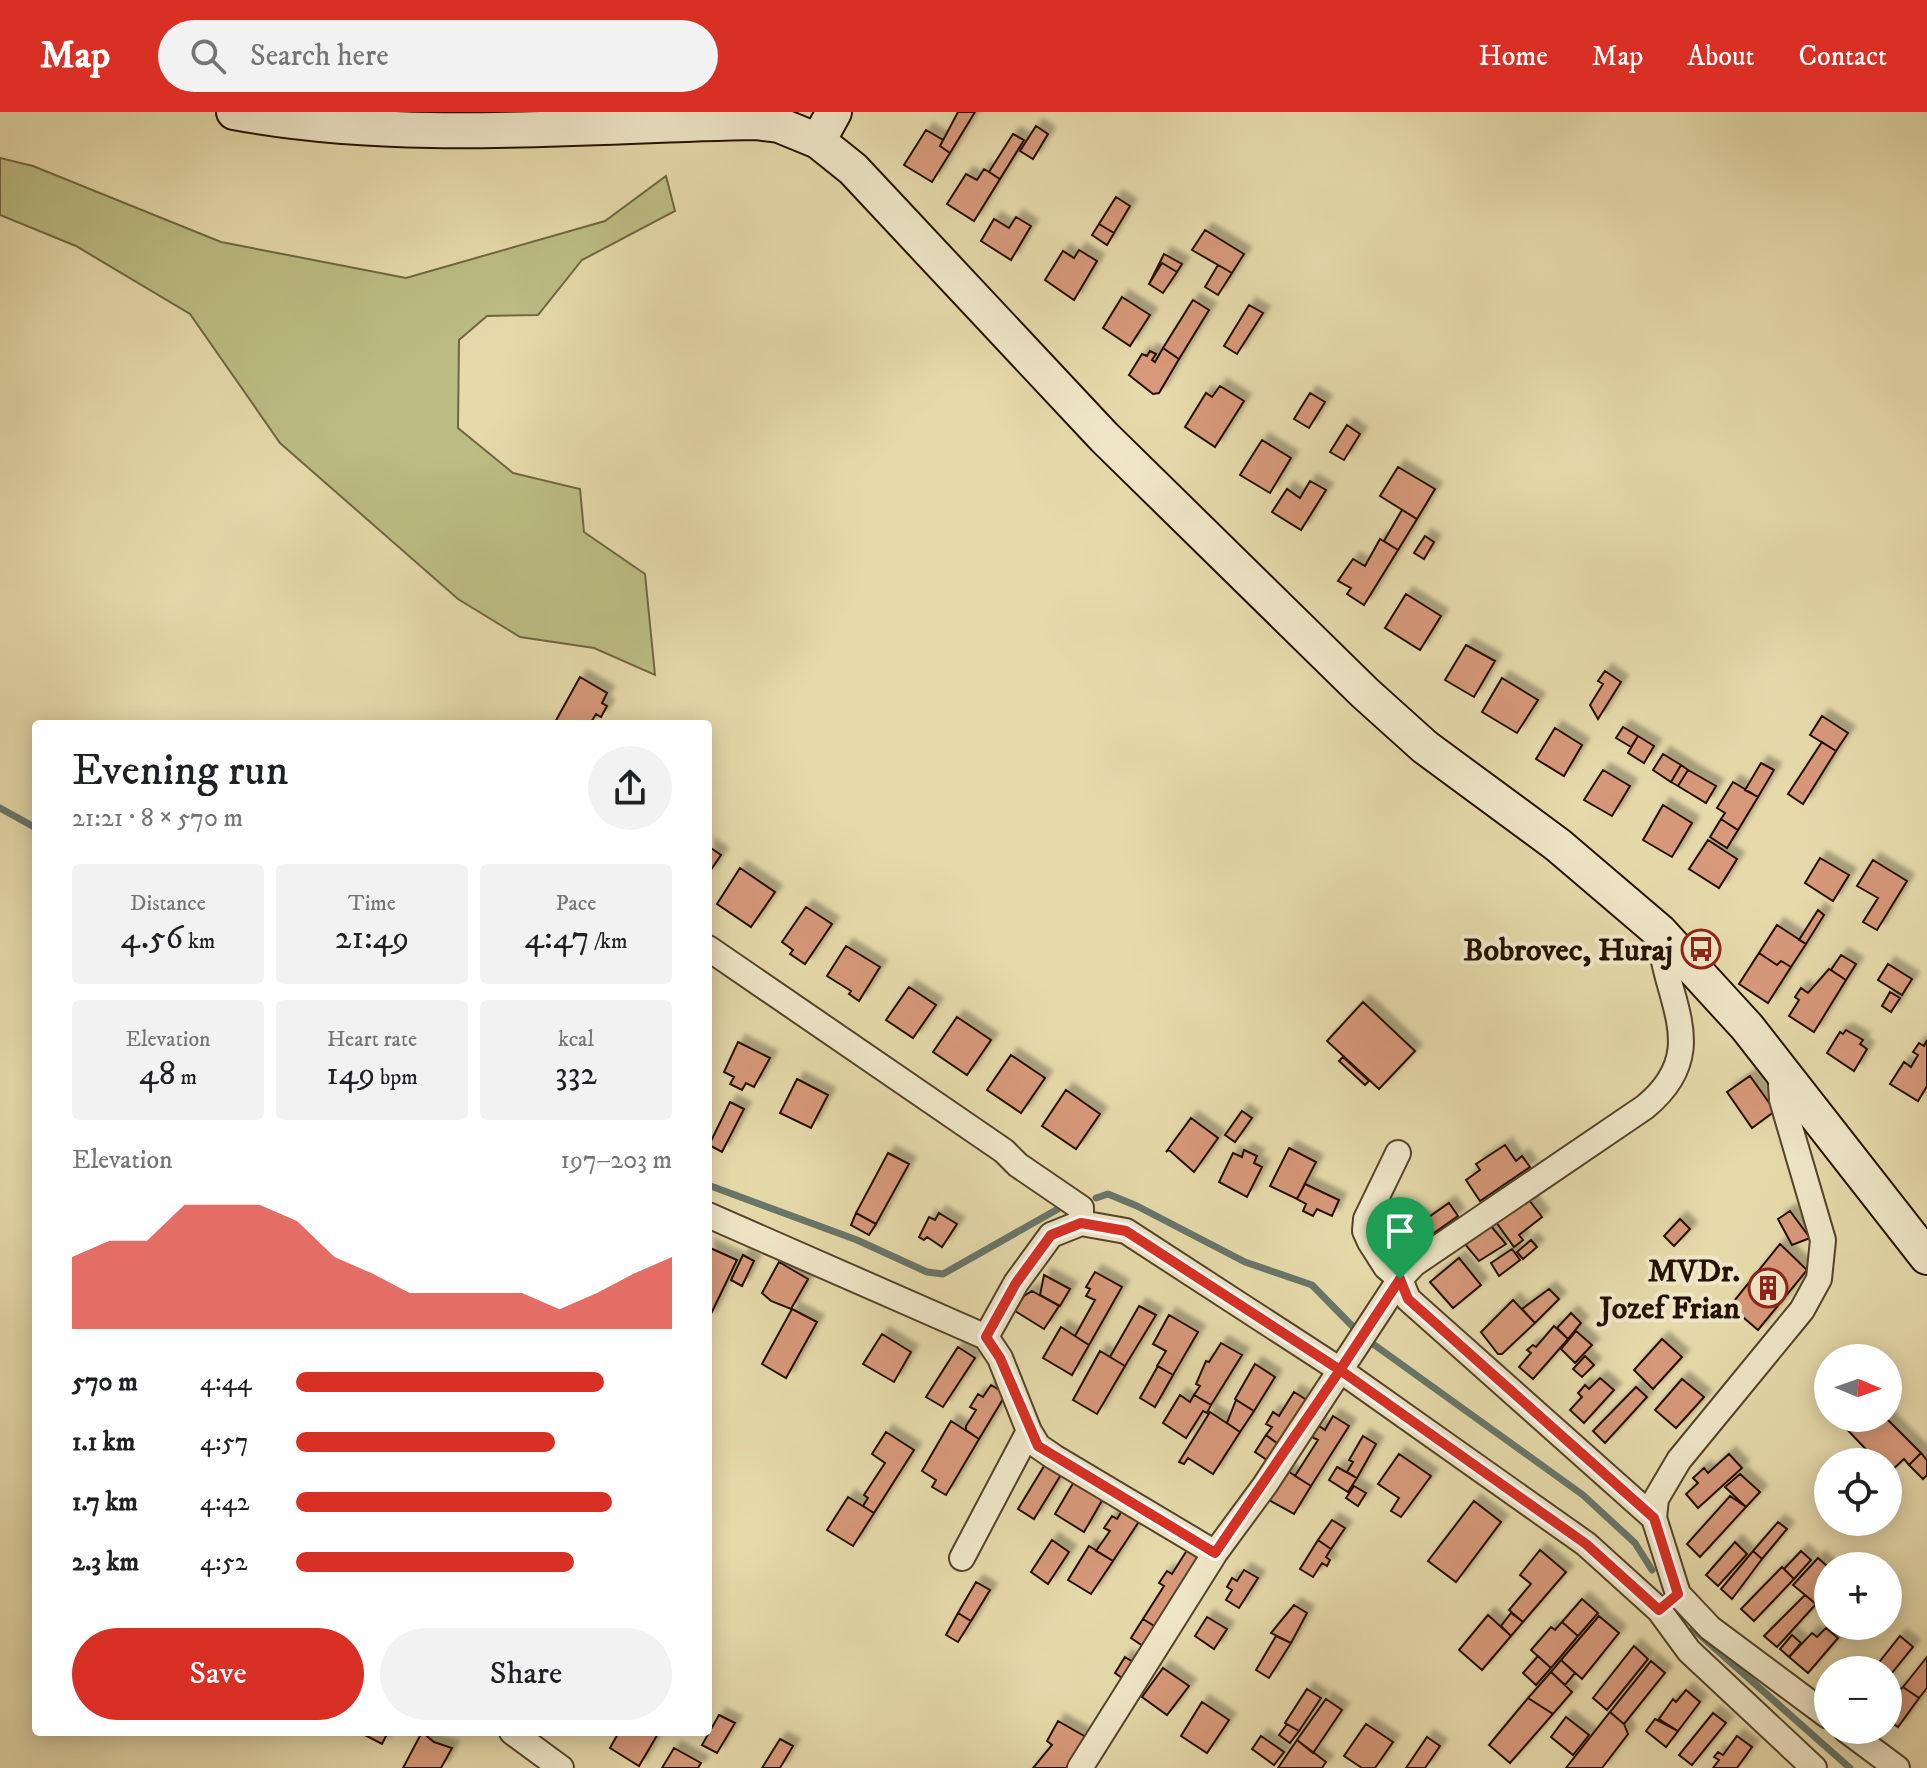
<!DOCTYPE html>
<meta charset="utf-8">
<style>
body{margin:0;font-family:"IM FELL DW Pica",serif;background:#f2f2f2;color:#202124;height:100vh;display:flex;flex-direction:column;font-size:30px;white-space:nowrap}
*{box-sizing:border-box;margin:0}
p{font-size:26px;color:#757577}
.icon{flex:none;width:44px;height:44px;fill:none;stroke:currentColor;stroke-width:2;stroke-linecap:round;stroke-linejoin:round}
.map{position:relative;flex:1;overflow:hidden}
.drawer{position:absolute;left:32px;top:608px;width:680px;height:1016px;display:flex;flex-direction:column;background:#fff;border-radius:8px;box-shadow:0 4px 20px #0003}
.drawer>*{flex:none}
.needle{width:52px;rotate:92deg}
.buttons{position:absolute;left:1814px;top:1232px;display:grid;gap:16px}
.buttons a{display:grid;place-items:center;width:88px;height:88px;border-radius:50%;background:#fff;box-shadow:0 4px 20px #0003;font-size:40px}
.pin{position:absolute;display:grid;place-items:center;width:68px;height:68px;color:#fff;margin:-82px -34px;border-radius:50% 50% 50% 0;rotate:-45deg;box-shadow:0 0 8px #0007}
.pin .icon{rotate:45deg}
.round{display:grid;place-items:center;flex:none;width:84px;height:84px;border-radius:42px;background:#f2f2f2}
.overview{display:flex;align-items:center;justify-content:space-between;height:136px;padding:0 40px}
h1{font-size:44px;font-weight:600;line-height:60px}
.stats{display:grid;grid-template-columns:repeat(3,1fr);gap:12px;height:136px;padding:8px 40px}
.stats div{display:grid;align-content:center;border-radius:8px;background:#f2f2f2;text-align:center}
.stats b{font-size:34px;font-weight:600}
.stats small{font-size:22px;font-weight:400}
.stats p{font-size:22px}
.chart{height:224px;padding:16px 40px}
.chart p{display:flex;justify-content:space-between}
.chart svg{width:100%;height:144px;margin-top:8px;fill:#d93025;opacity:.7}
.cta{display:flex;gap:16px;margin-top:auto;padding:16px 40px}
.cta a{flex:1;height:92px;border-radius:48px;background:#d93025;color:#fff;font-size:32px;font-weight:600;line-height:92px;text-align:center}
.cta a+a{background:#f2f2f2;color:#202124}
ul{padding:0 40px;list-style:none;font-size:26px}
li{display:grid;grid-template-columns:128px 96px 1fr;align-items:center;height:60px}
li i{height:20px;border-radius:10px;background:#d93025}
header{display:flex;align-items:center;gap:48px;box-sizing:border-box;height:112px;padding:0 40px;background:#d93025;color:#fff}
header strong{font-size:38px}
nav{display:flex;gap:44px;margin-inline-start:auto;font-size:28px}
.search{width:560px;height:72px;background:#f2f2f2;display:flex;align-items:center;gap:20px;box-sizing:border-box;padding:0 28px;border-radius:44px;color:#757577;font-size:30px}
.map>svg:first-child{display:block}
</style>
<header>
<strong>Map</strong>
<div class="search"><svg class="icon" aria-label="search" viewBox="0 0 24 24"><circle cx="10" cy="10" r="6"/><path d="M15 15l6 6"/></svg>Search here</div>
<nav><a>Home</a><a>Map</a><a>About</a><a>Contact</a></nav>
</header>
<div class="map">
<svg width="1927" height="1656" viewBox="0 0 1927 1656">
<defs>
<filter id="shadow"><feDropShadow dx="7" dy="-7" stdDeviation="2" flood-color="#0004"/></filter>
</defs>
<rect width="100%" height="100%" fill="#e6daab"/>
<filter id="stains"><feTurbulence type="fractalNoise" baseFrequency=".0025" numOctaves="4"/><feColorMatrix values="0 0 0 0 .2 0 0 0 0 .09 0 0 0 0 .02 0 0 0 .5 -.17"/></filter>
<radialGradient id="worn" r=".72"><stop offset=".6" stop-color="#630" stop-opacity="0"/><stop offset="1" stop-color="#630" stop-opacity=".3"/></radialGradient>
<!-- green -->
<path fill="#bcbd84" stroke="#706742" stroke-width="2" d="M0,46L33,54L221,130L406,166L605,109L666,64L675,99L582,148L538,203L487,204L459,228L458,316L513,361L580,377L584,420L645,462L655,563L594,536L520,525L458,487L280,331L190,202L76,134L0,103Z"/>
<g fill="none" stroke-linecap="round" stroke-linejoin="round">
<!-- stream -->
<path stroke="#69766a" stroke-width="7" d="M0,696L36,716
M708,1073L857,1128L927,1160L943,1162L1058,1097
M1096,1086L1108,1082L1137,1094L1245,1150L1312,1173L1362,1224L1583,1383L1635,1431L1652,1458
M1693,1517L1850,1656"/>
</g>
<!-- building -->
<path fill="#d7997a" stroke="#251100" stroke-width="2" filter="url(#shadow)" d="M958,0H975L950,41L940,34Z
M1036,14L1048,22L1033,47L1020,39Z
M926,18L943,28L940,34L950,41L932,70L904,53Z
M1013,22L1024,28L1000,67L989,60Z
M984,57L1000,67L974,109L947,92L966,62L977,68Z
M1116,85L1130,94L1114,121L1099,112Z
M1016,105L1031,114L1011,148L981,129L994,107L1009,116Z
M1099,112L1114,121L1107,133L1092,123Z
M1205,118L1244,142L1232,161L1192,138Z
M1079,138L1097,149L1074,188L1045,168L1063,139L1074,146Z
M1164,142L1182,152L1177,160L1162,151L1149,172Z
M1162,151L1177,160L1163,181L1149,172Z
M1218,153L1232,161L1218,183L1205,175Z
M1122,185L1150,203L1130,234L1103,216Z
M1193,188L1209,198L1179,247L1163,236Z
M1249,193L1263,201L1237,242L1224,234Z
M1163,236L1179,247L1159,281L1153,282L1129,263L1142,242L1147,244L1150,239L1156,242L1152,248L1155,250Z
M1220,274L1244,289L1215,335L1185,315L1206,281L1212,285Z
M1310,281L1325,290L1309,316L1294,307Z
M1347,313L1360,322L1344,348L1330,340Z
M1262,328L1291,346L1270,381L1240,363Z
M1398,355L1435,377L1417,407L1380,384Z
M1310,369L1326,378L1301,418L1272,400L1287,377L1300,386Z
M1402,398L1417,407L1398,438L1384,429Z
M1425,424L1434,430L1424,447L1414,441Z
M1380,427L1398,438L1364,493L1347,482L1351,476L1338,469L1353,447L1365,454Z
M1406,482L1441,504L1420,538L1385,516Z
M1466,533L1495,549L1474,585L1445,568Z
M1605,559L1621,570L1598,607L1590,593L1603,572L1598,569Z
M580,565L607,581L602,591L607,594L601,605L596,602L590,612H554Z
M1502,566L1538,588L1517,621L1482,600Z
M1822,604L1848,621L1836,639L1810,623Z
M1623,615L1638,624L1631,635L1616,626Z
M1555,616L1582,633L1564,664L1536,647Z
M1638,624L1654,634L1644,651L1628,641Z
M1822,630L1836,639L1803,692L1788,682Z
M1663,642L1681,653L1671,670L1653,658Z
M1761,651L1774,658L1758,685L1745,678Z
M1681,653L1688,658L1678,674L1671,670Z
M1603,658L1630,674L1612,704L1584,688Z
M1688,658L1716,674L1706,691L1678,674Z
M1733,670L1758,685L1738,718L1721,707L1725,701L1717,696Z
M1663,693L1692,711L1672,745L1643,728Z
M1721,707L1738,718L1727,736L1710,725Z
M1708,728L1737,747L1719,776L1689,757Z
M708,734L721,743L708,762Z
M1820,746L1849,763L1833,789L1805,771Z
M1873,748L1907,769L1877,818L1863,810L1878,786L1857,774Z
M740,756L775,780L751,815L717,792Z
M806,795L832,812L805,852L790,842L793,838L782,830Z
M1818,798L1824,803L1806,832L1799,828Z
M1777,813L1806,832L1791,855L1781,849L1777,853L1759,841Z
M846,834L880,855L859,889L849,882L851,879L827,864Z
M1759,841L1777,853L1781,849L1791,855L1768,891L1739,872Z
M1841,843L1856,852L1846,868L1831,858Z
M1888,852L1912,867L1902,883L1878,868Z
M1829,857L1846,868L1814,920L1789,904L1799,888L1795,885L1801,876L1808,881Z
M909,875L936,893L913,926L886,908Z
M1890,880L1900,886L1891,900L1882,894Z
M1363,890L1415,939L1379,977L1327,929Z
M957,905L991,928L967,963L933,940Z
M1846,918L1863,928L1860,932L1867,937L1854,959L1827,941L1840,920L1843,922Z
M1927,928V974L1918,989L1890,972L1904,950L1911,955L1918,943L1913,940L1919,931L1924,934Z
M738,930L770,946L754,975L746,971L742,978L730,972L734,965L724,960Z
M1011,943L1045,966L1021,1001L987,978Z
M1343,945L1369,969L1365,973L1339,949Z
M1750,964L1775,999L1752,1016L1727,980Z
M797,967L828,983L811,1016L780,1001Z
M1066,978L1100,1002L1076,1037L1042,1014Z
M730,990L744,997L722,1040L709,1033Z
M1242,999L1252,1006L1235,1030L1225,1023Z
M1191,1006L1218,1026L1194,1060L1169,1038L1166,1040Z
M1505,1033L1516,1049L1522,1044L1530,1055L1480,1089L1466,1068L1480,1058L1476,1052Z
M1289,1036L1316,1050L1297,1087L1270,1074Z
M1244,1038L1257,1044L1254,1051L1262,1055L1247,1085L1219,1070L1233,1041L1242,1045Z
M888,1041L909,1052L876,1112L856,1101Z
M1305,1072L1339,1088L1332,1104L1317,1097L1313,1104L1303,1099L1306,1092L1297,1087Z
M1529,1088L1542,1105L1519,1123L1523,1128L1514,1135L1496,1110Z
M1449,1091L1458,1104L1407,1140L1397,1126L1415,1114L1412,1110L1420,1104L1423,1109Z
M1790,1099L1810,1126L1792,1133L1778,1107Z
M856,1101L876,1112L869,1123L851,1113Z
M939,1101L957,1112L942,1135L927,1125L924,1128L919,1125L929,1105L935,1108Z
M1680,1107L1690,1117L1674,1134L1664,1124Z
M1490,1113L1506,1132L1479,1149L1464,1131Z
M1531,1128L1537,1135L1523,1147L1517,1140Z
M1780,1132L1807,1158L1758,1218L1730,1194Z
M708,1135L737,1148L708,1208Z
M1512,1137L1520,1148L1499,1164L1491,1151Z
M743,1143L754,1149L742,1174L731,1168Z
M1459,1146L1481,1173L1453,1196L1430,1170Z
M779,1150L808,1167L791,1197L771,1189L762,1181Z
M1095,1160L1122,1175L1089,1233L1075,1224L1095,1188L1086,1184L1090,1177L1086,1175Z
M1044,1163L1070,1177L1060,1194L1040,1183Z
M1549,1177L1559,1187L1535,1211L1522,1197Z
M1032,1179L1059,1194L1044,1217L1015,1199L1024,1184Z
M1513,1188L1535,1211L1502,1242H1498L1481,1220Z
M1139,1194L1156,1203L1125,1254L1110,1245Z
M792,1197L817,1210L786,1266L762,1252Z
M1571,1201L1581,1211L1568,1227L1557,1216Z
M1169,1203L1198,1220L1173,1263L1157,1254L1166,1239L1153,1232Z
M1554,1214L1568,1227L1533,1267L1519,1255L1531,1241L1527,1238L1533,1233L1536,1235Z
M1061,1215L1089,1233L1072,1263L1043,1246Z
M1576,1219L1592,1233L1575,1251L1561,1237Z
M882,1222L911,1240L894,1270L863,1252Z
M1662,1227L1682,1245L1653,1277L1634,1258Z
M1221,1231L1242,1243L1211,1293L1194,1283L1200,1274L1196,1272L1206,1249L1209,1250Z
M958,1235L975,1246L943,1295L926,1285Z
M1100,1239L1125,1254L1097,1302L1073,1288Z
M1585,1244L1594,1253L1582,1265L1573,1257Z
M1255,1252L1275,1265L1254,1299L1235,1287Z
M1158,1254L1173,1263L1155,1295L1140,1286Z
M1600,1266L1614,1278L1584,1311L1570,1298L1582,1285L1578,1281L1585,1273L1589,1277Z
M1682,1267L1704,1285L1676,1316L1655,1298Z
M991,1273L1006,1282L979,1327L966,1318V1314L976,1298L970,1295L978,1282L983,1285Z
M1636,1275L1647,1285L1605,1331L1593,1319Z
M1294,1280L1310,1290L1281,1334L1266,1323L1272,1315L1266,1312L1273,1300L1279,1304Z
M1180,1283L1190,1290L1194,1283L1211,1293L1207,1301L1203,1299L1186,1326L1163,1311Z
M1236,1288L1254,1299L1240,1320L1227,1311Z
M1210,1300L1240,1320L1213,1362L1188,1346L1184,1352L1179,1350Z
M1333,1304L1349,1314L1311,1374L1295,1364L1318,1328L1312,1325L1319,1314L1325,1318Z
M1842,1306H1886L1921,1341L1909,1353L1904,1347L1889,1361L1888,1350H1878L1839,1309Z
M951,1309L979,1327L946,1383L932,1375L936,1368L922,1359Z
M886,1320L914,1338L874,1401L863,1394L868,1386L864,1383L885,1351L872,1342Z
M1266,1323L1281,1334L1270,1350L1255,1340Z
M1363,1324L1376,1332L1357,1366L1347,1360L1353,1350L1349,1348Z
M1921,1341L1927,1348V1363L1923,1367L1909,1353Z
M1399,1342L1431,1364L1401,1405L1391,1399L1399,1386L1378,1372Z
M1729,1342L1742,1356L1698,1396L1686,1382L1698,1371L1693,1366L1704,1356L1708,1361Z
M1046,1351L1062,1361L1034,1407L1018,1397Z
M1337,1355L1357,1366L1348,1380L1329,1368Z
M1283,1356L1311,1374L1294,1402L1265,1386Z
M1740,1362L1760,1380L1746,1395L1725,1375Z
M1075,1368L1104,1385L1084,1420L1055,1402Z
M1354,1374L1366,1381L1358,1394L1346,1386Z
M1730,1384L1746,1395L1700,1445L1687,1432Z
M848,1385L874,1401L853,1434L827,1418Z
M1474,1389L1501,1410L1456,1470L1428,1449Z
M1125,1394L1142,1405L1113,1449L1096,1439L1110,1419L1104,1416L1112,1404L1117,1407Z
M1332,1408L1345,1416L1331,1437L1318,1428Z
M1778,1410L1787,1417L1762,1447L1753,1439Z
M1052,1428L1069,1440L1048,1472L1031,1460Z
M1318,1428L1331,1437L1326,1445L1330,1448L1327,1454L1322,1451L1313,1465L1300,1457Z
M1735,1430L1747,1442L1718,1474L1706,1463Z
M1089,1434L1113,1449L1091,1482L1068,1468Z
M1189,1435L1206,1444L1159,1517L1143,1507L1164,1474L1159,1471L1167,1459L1172,1462Z
M1540,1438L1566,1460L1523,1510L1509,1498L1531,1472L1520,1463Z
M1753,1439L1762,1447L1732,1487L1721,1477Z
M1801,1439L1811,1448L1794,1467L1784,1457Z
M1818,1446L1828,1455V1478L1816,1492L1793,1473Z
M1782,1455L1794,1467L1754,1509L1741,1497Z
M1244,1458L1258,1466L1239,1496L1226,1488L1232,1478L1227,1475L1232,1466L1237,1469Z
M976,1470L990,1478L971,1509L958,1501Z
M1805,1483L1816,1492L1777,1535L1764,1524Z
M1582,1487L1598,1501L1578,1524L1562,1510Z
M1294,1493L1307,1501L1291,1531L1271,1521Z
M958,1501L971,1509L958,1530L946,1523Z
M1511,1501L1523,1510L1511,1524L1501,1514Z
M1488,1503L1511,1524L1482,1558L1459,1538Z
M1599,1504L1619,1521L1582,1567L1561,1548Z
M1207,1505L1227,1517L1214,1537L1195,1524Z
M1143,1507L1159,1517L1146,1536L1131,1526Z
M1562,1510L1578,1524L1551,1556L1531,1538L1551,1515L1555,1518Z
M1826,1516L1838,1526L1808,1561L1789,1545L1812,1521L1817,1525Z
M1792,1523L1801,1531L1789,1545L1780,1537Z
M1276,1524L1291,1531L1269,1566L1256,1558Z
M1900,1524L1913,1535L1888,1566V1558H1873Z
M1634,1534L1648,1547L1607,1598L1593,1586Z
M1538,1544L1551,1556L1536,1573L1523,1561Z
M1125,1545L1136,1552L1125,1568L1115,1561Z
M1927,1545V1576L1919,1586L1903,1575Z
M1561,1548L1575,1561L1565,1573L1551,1560Z
M1651,1549L1665,1561L1624,1612L1610,1600Z
M1163,1556L1189,1574L1167,1603L1142,1585Z
M1551,1560L1572,1580L1553,1602L1528,1586Z
M1903,1575L1919,1586L1898,1615L1888,1608V1588Z
M1307,1577L1321,1586L1299,1619L1285,1611Z
M1686,1578L1700,1590L1678,1619L1659,1607L1673,1587L1676,1590Z
M1528,1586L1553,1602L1510,1651L1489,1633Z
M1326,1587L1342,1598L1313,1641L1297,1628Z
M1202,1590L1229,1608L1207,1641L1181,1624Z
M1610,1600L1624,1612L1628,1622L1602,1656H1566Z
M1713,1601L1726,1611L1692,1653L1679,1643Z
M719,1603L735,1611L717,1641L702,1633Z
M1566,1605L1589,1623L1573,1643L1551,1625Z
M1655,1607L1678,1619L1666,1635L1646,1619Z
M1058,1609L1086,1625L1066,1656H1033L1052,1633L1047,1629Z
M1287,1612L1299,1619L1290,1631L1279,1623Z
M1366,1612L1393,1630L1375,1656H1362L1344,1644Z
M359,1620H388L382,1632Z
M422,1620L434,1630L452,1636L441,1656H403Z
M619,1620H659L639,1654L610,1636Z
M1261,1624L1284,1640L1274,1653L1252,1637Z
M1737,1624L1752,1635L1737,1656H1713L1719,1648L1714,1645L1718,1640L1723,1643Z
M1427,1625L1440,1634L1425,1656H1406Z
M780,1627L793,1634L780,1656H762Z
M1297,1628L1326,1650L1322,1656H1278Z
M674,1636L701,1651L698,1656H662Z"/>
<g fill="none" stroke-linecap="round" stroke-linejoin="round">
<defs>
<path id="street" d="M708,836L1004,1039L1018,1053L1081,1096V1111L1126,1119L1340,1258L1586,1432L1659,1498L1689,1539L1814,1656
M1398,1041L1366,1107L1365,1119L1370,1130L1386,1155L1400,1167L1408,1187L1654,1406L1678,1482L1710,1516L1828,1604
M708,1103L986,1225L1016,1171L1051,1123L1081,1111
M1029,1319L1038,1334L1054,1345L1215,1441
M1654,1406L1656,1387L1679,1348L1802,1198L1819,1167L1823,1128L1782,988L1780,957
M962,1446L1029,1319L1000,1246L986,1225
M1846,1618L1897,1656
M512,1620L561,1656
M1080,1656L1215,1441L1265,1373L1400,1167L1414,1152L1645,995C1714,938 1663,888 1660,820"/>
<path id="secondary" d="M234,0C406,32 581,13 755,10L779,13L818,29L853,57L1104,325L1365,581L1425,635L1558,733L1660,820L1747,915L1927,1145
M818,29L834,0"/>
</defs>
<!-- street casing -->
<use href="#street" stroke="#55432b" stroke-width="28"/>
<!-- secondary casing -->
<use href="#secondary" stroke="#251100" stroke-width="38"/>
<!-- street -->
<use href="#street" stroke="#efe7c8" stroke-width="24"/>
<!-- secondary -->
<use href="#secondary" stroke="#efe7c8" stroke-width="34"/>
</g>
<g fill="none" stroke-linecap="round" stroke-linejoin="round">
<defs>
<path id="route" d="M1400,1167L1340,1258L1126,1119L1081,1111L1051,1123L1016,1171L986,1225L1000,1246L1038,1334L1215,1441L1340,1258L1586,1432L1659,1498L1678,1482L1654,1406L1408,1187L1400,1167"/>
</defs>
<!-- route casing -->
<use href="#route" stroke="#fff" stroke-width="16"/>
<!-- route -->
<use href="#route" stroke="#d93025" stroke-width="10"/>
</g>
<!-- icons -->
<defs>
<symbol id="bus-ring" viewBox="-11 -11 22 22"><circle r="9.5" fill="#efe7c8" stroke="#8f2418" stroke-width="1.5"/><path d="M-5-6H5V4H4V6H2V4H-2V6H-4V4H-5ZM-3.5-4V0h7V-4ZM-3.5 1.2v1.5H-2V1.2ZM2 1.2v1.5H3.5V1.2Z" fill="#8f2418"/></symbol>
<symbol id="building-ring" viewBox="-11 -11 22 22"><circle r="9.5" fill="#efe7c8" stroke="#8f2418" stroke-width="1.5"/><path d="M-4-6H4V6H1V3H-1V6H-4ZM-2.5-4.3h1.7v1.8h-1.7ZM.8-4.3h1.7v1.8H.8ZM-2.5-1h1.7V.8h-1.7ZM.8-1h1.7V.8H.8Z" fill="#8f2418"/></symbol>
</defs>
<g fill-rule="evenodd">
<use href="#bus-ring" x="1679" y="815" width="44" height="44"/>
<use href="#building-ring" x="1746" y="1154" width="44" height="44"/>
</g>
<g text-anchor="middle" stroke-width="8" stroke-linejoin="round" paint-order="stroke">
<!-- poi labels -->
<g font-size="32" font-weight="bold" fill="#251100" stroke="#efe7c8" text-anchor="end">
<text x="1673" y="848">Bobrovec, Huraj</text>
<text x="1740" y="1169">MVDr.<tspan x="1740" dy="37">Jozef Frian</tspan></text>
</g>
</g>
<rect width="100%" height="100%" filter="url(#stains)"/>
<rect width="100%" height="100%" fill="url(#worn)"/>
</svg>
<div class="buttons">
<a><svg class="needle" viewBox="-14 -14 28 28"><path d="M0-13l5 13h-10z" fill="#e53935"/><path d="M0 13l5-13h-10z" fill="#757577"/></svg></a>
<a><svg class="icon" aria-label="locate" viewBox="0 0 24 24"><circle cx="12" cy="12" r="6"/><path d="M12 2v4M12 18v4M2 12h4M18 12h4"/></svg></a>
<a>+</a>
<a>−</a>
</div>
<div class="pin" style="left:1400px;top:1167px;background:#1e9e55"><svg class="icon" aria-label="arrive" viewBox="0 0 24 24"><path d="M6 21V4h12l-3 4 3 4H6"/></svg></div>
<section class="drawer">
<div class="overview"><div><h1>Evening run</h1><p>21:21 · 8 × 570 m</p></div><a class="round"><svg class="icon" aria-label="share" viewBox="0 0 24 24"><path d="M12 15V3M7 8l5-5 5 5M5 13v7h14v-7"/></svg></a></div>
<div class="stats">
<div><p>Distance</p><b>4.56<small> km</small></b></div>
<div><p>Time</p><b>21:49</b></div>
<div><p>Pace</p><b>4:47<small> /km</small></b></div>
</div>
<div class="stats">
<div><p>Elevation</p><b>48<small> m</small></b></div>
<div><p>Heart rate</p><b>149<small> bpm</small></b></div>
<div><p>kcal</p><b>332</b></div>
</div>
<div class="chart"><p><span>Elevation</span>197–203 m</p>
<svg viewBox="0 0 160 44" preserveAspectRatio="none"><path d="M0 44V22L10 17L20 17L30 6L40 6L50 6L60 11L70 22L80 27L90 33L100 33L110 33L120 33L130 38L140 33L150 27L160 22V44z"/></svg>
</div>
<ul>
<li><b>570 m</b>4:44<i style="width:82%"></i></li>
<li><b>1.1 km</b>4:57<i style="width:69%"></i></li>
<li><b>1.7 km</b>4:42<i style="width:84%"></i></li>
<li><b>2.3 km</b>4:52<i style="width:74%"></i></li>
</ul>
<div class="cta"><a>Save</a><a>Share</a></div>
</section>
</div>
